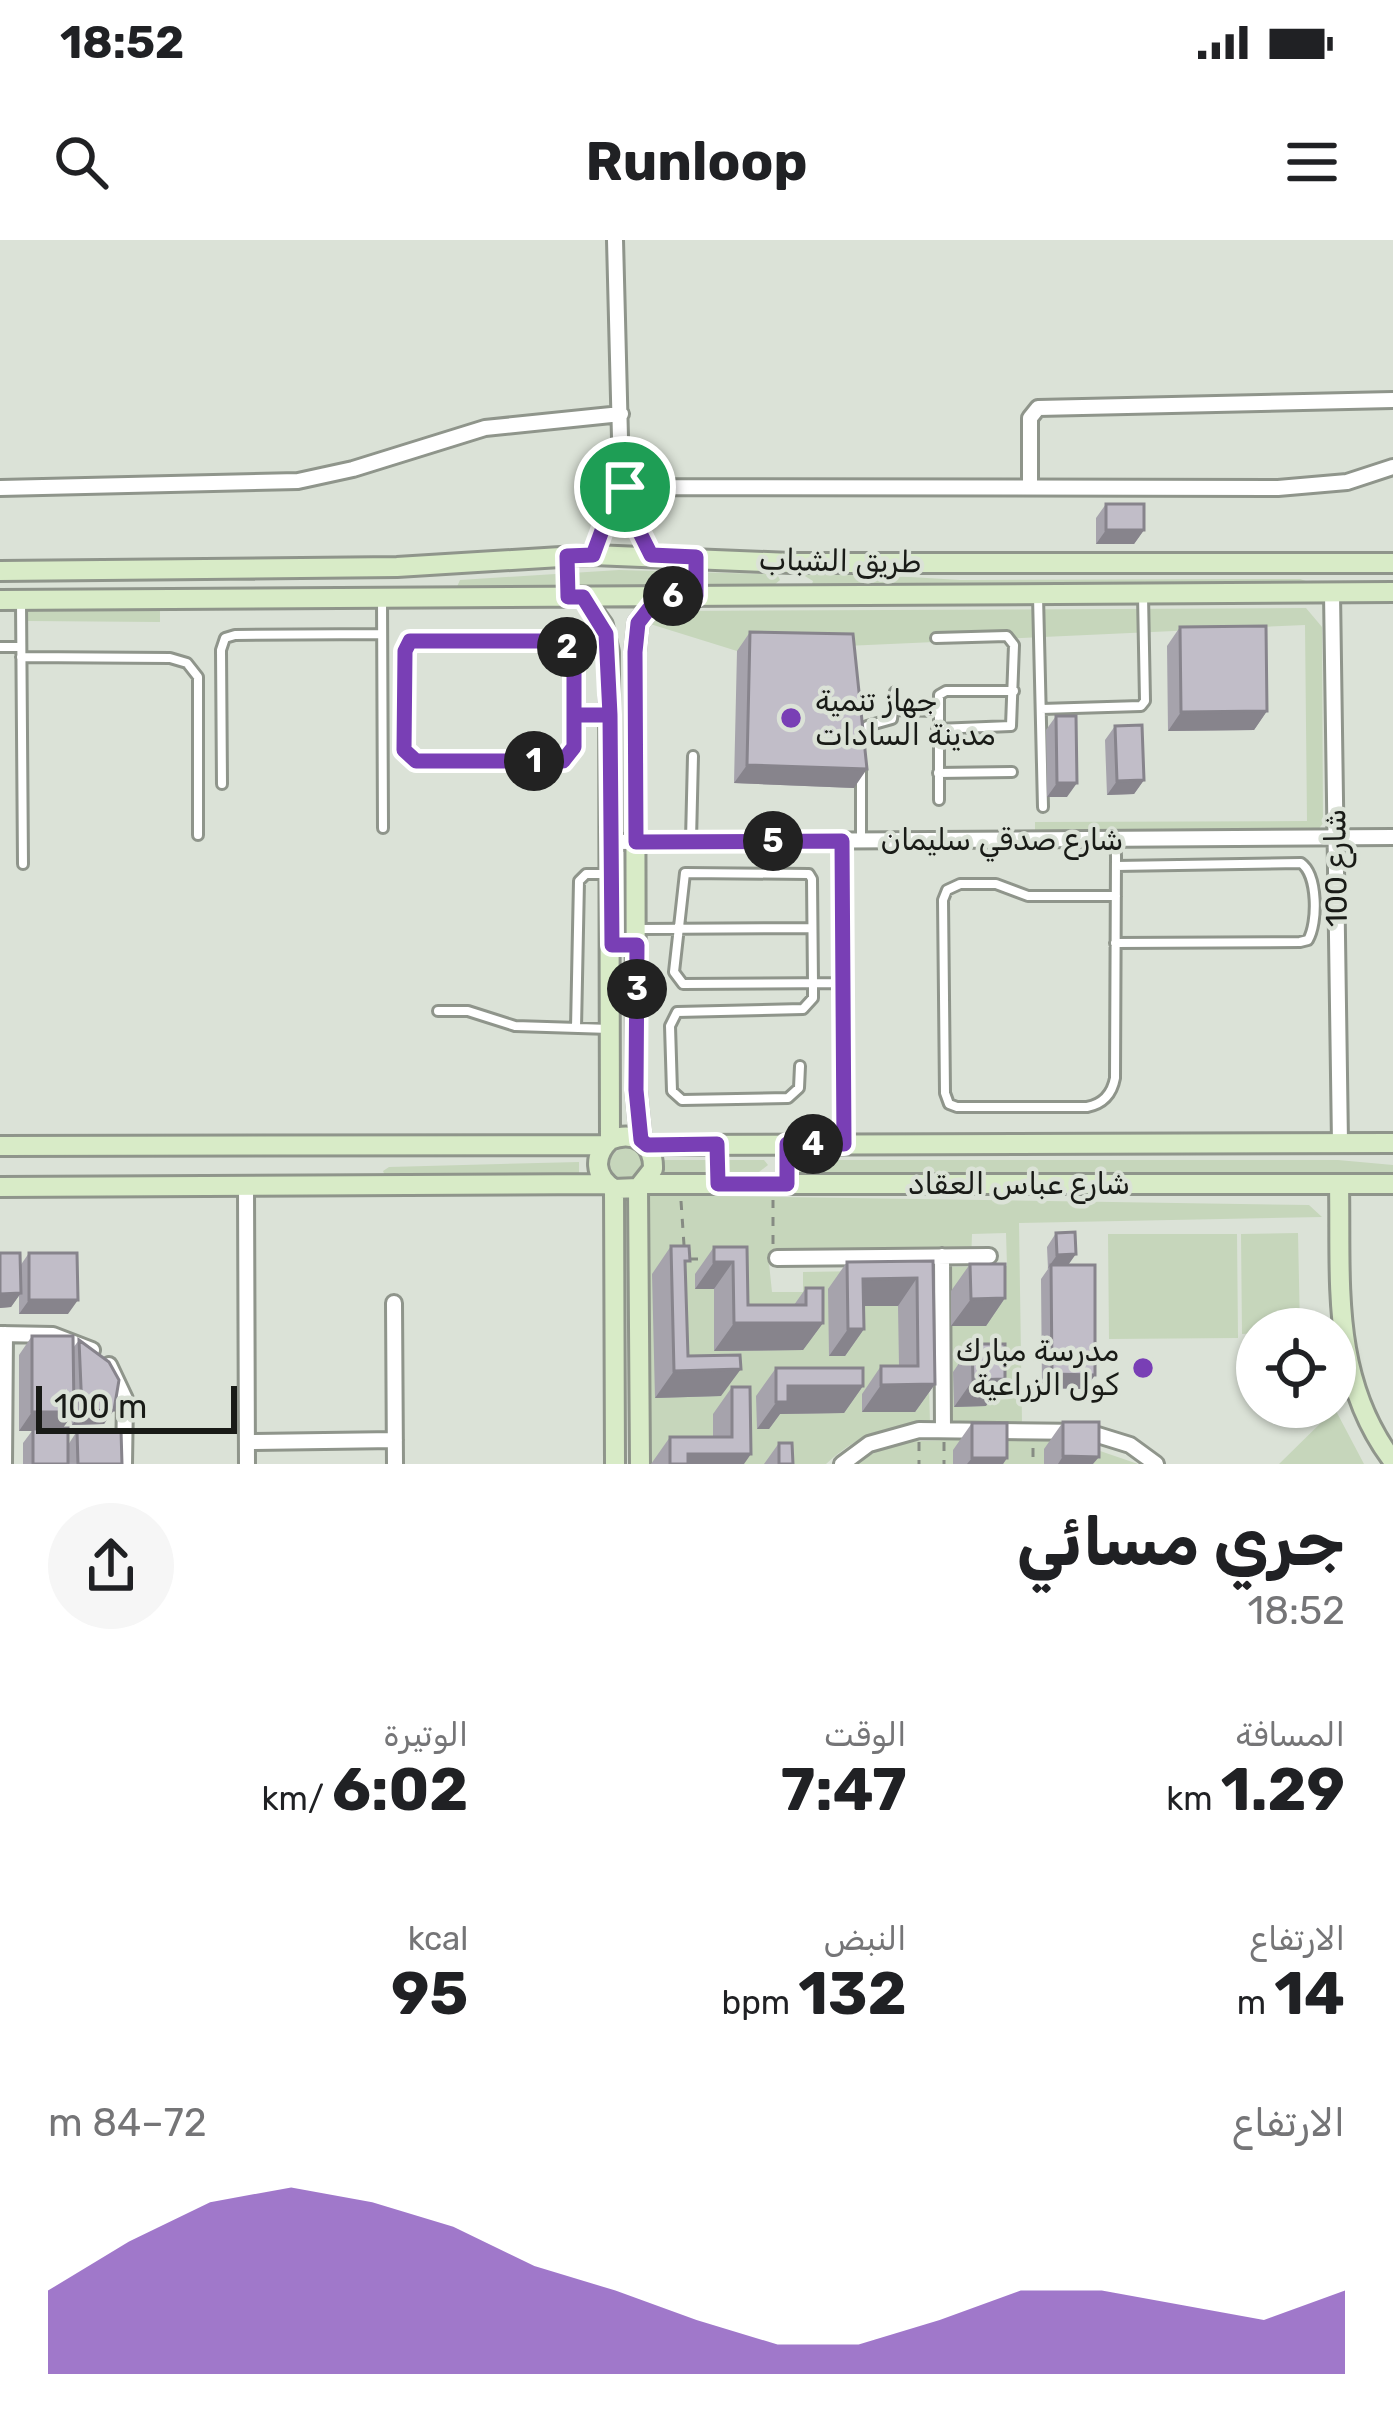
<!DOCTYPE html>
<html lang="ar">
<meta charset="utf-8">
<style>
body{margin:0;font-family:Rubik,Cairo,sans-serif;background:#f6f6f6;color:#202124;direction:rtl;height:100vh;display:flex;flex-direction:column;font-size:45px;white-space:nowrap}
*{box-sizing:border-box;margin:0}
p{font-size:39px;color:#757577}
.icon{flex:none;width:66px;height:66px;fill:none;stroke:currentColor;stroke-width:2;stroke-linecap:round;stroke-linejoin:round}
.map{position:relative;height:1224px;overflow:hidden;direction:ltr}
.panel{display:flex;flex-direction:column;background:#fff;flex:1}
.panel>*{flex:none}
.controls{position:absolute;left:1236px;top:1068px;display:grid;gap:24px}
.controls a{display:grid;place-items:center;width:120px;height:120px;border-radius:50%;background:#fff;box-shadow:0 3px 9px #0004;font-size:60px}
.scale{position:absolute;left:36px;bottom:30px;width:201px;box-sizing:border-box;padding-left:12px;border:6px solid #191b17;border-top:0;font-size:33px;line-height:42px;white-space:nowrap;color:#191b17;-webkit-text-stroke:9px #dbe2d7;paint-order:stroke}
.pin{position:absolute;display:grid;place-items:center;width:102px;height:102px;color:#fff;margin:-51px;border:6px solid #fff;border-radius:50%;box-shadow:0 3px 12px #0007}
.km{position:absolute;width:60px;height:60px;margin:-30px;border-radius:50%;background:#222;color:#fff;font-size:33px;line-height:60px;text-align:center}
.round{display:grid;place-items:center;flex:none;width:126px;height:126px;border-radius:63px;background:#f6f6f6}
.summary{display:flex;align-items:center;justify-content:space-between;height:204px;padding:0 48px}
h1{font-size:66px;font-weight:700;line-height:90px}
.metrics{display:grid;grid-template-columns:repeat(3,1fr);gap:18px;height:204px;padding:12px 48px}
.metrics div{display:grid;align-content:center}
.metrics b{font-size:60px;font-weight:700}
.metrics small{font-size:33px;font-weight:400}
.metrics p{font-size:33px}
.chart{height:336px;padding:24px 48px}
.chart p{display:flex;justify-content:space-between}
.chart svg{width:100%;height:216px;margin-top:12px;fill:#793fb5;opacity:.7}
.status{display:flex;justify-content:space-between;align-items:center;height:84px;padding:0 60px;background:#fff;direction:ltr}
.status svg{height:33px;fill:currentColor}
header{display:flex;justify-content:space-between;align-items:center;height:156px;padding:0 48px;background:#fff;font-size:54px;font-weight:700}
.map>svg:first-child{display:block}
</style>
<div class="status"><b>18:52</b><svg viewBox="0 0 49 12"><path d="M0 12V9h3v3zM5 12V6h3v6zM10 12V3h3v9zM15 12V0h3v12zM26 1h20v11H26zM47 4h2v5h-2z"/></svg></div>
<header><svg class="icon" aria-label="menu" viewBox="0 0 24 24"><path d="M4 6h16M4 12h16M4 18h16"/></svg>Runloop<svg class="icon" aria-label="search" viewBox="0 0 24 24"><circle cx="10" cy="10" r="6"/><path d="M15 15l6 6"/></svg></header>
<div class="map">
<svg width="1393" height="1224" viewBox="0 0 1393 1224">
<rect width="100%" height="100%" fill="#dbe2d7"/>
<!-- green -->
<path fill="#c6d6bb" d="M619,330L765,334L778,336L780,340L773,346L456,349L460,340Z
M795,330L960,340L1300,339L1315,344L810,351L813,341Z
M28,366L160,367V382L28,381Z
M1306,368L1322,387L1323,583L1316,593H1035V582L1307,581L1305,385L737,411L647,383L657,372L679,371Z
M610 924a16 16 0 1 1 32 0a16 16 0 1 1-32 0Z
M657,920H764L768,925L759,932L688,933L658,938Z
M801,920H1338L1393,925V940L1330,933L800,934L797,925Z
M579,922V937L386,938L383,931L389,927Z
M650,955L1309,965L1322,977L1019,983L1022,1182L945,1183L942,1027L1007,1026L1006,993L972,994L971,1023H769L772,1052H803V1032L926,1030L930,1185C887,1184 857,1195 826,1224H652L646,1023Z
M1298,993L1300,1089H1257V1093L1242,1094L1241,994Z
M1108,994H1237L1238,1098L1109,1099Z
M1335,1169L1364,1224H1279Z
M945,1200L1071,1201L1138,1224H852L896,1202Z"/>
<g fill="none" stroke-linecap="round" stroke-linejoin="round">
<defs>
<path id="lane" d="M1038,356L1043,567
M382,359L383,588
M21,362L23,624
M936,398L1007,396L1014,405L1011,486L937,489
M410,401L563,404L574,419V507L570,516L558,521H416L407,515L404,505L405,411Z
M0,407H21
M21,417L170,418L187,423L198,437V595
M1041,469L1141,466L1145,461L1143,355
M895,470L937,471
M574,475H609
M861,497L867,486L892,479L895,452
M861,530V599
M938,533L1012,532
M222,544L221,410L225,398L235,395L382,394
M939,560V455L946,451H1014
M691,600L693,516
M842,601L844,903
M1115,601L1116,616L1115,838C1112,854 1103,864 1087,867H957L949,864L945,853L943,660L947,650L960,644H996L1028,656H1116
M640,689L812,688
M1115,703L1300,702L1308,700C1318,683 1318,635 1301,623L1116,626
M438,771H468L515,786L610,789
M576,788L579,641L586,634H610
M800,826L799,848L788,858L682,860L672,851L670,786L677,772L803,769L813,758V743L812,639L809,634L685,633L674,732L683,744L843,743"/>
<path id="street" d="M623,242L635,283L651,315
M1030,245V178L1038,168L1393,160
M618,247L1278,248L1347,242L1393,227
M0,248L298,241L353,229L485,188L621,174
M593,315L621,237L615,0
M1332,353L1340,903
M612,602L1393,597
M246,946L247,1224
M942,1016L943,1190
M777,1018L989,1016
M394,1063L395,1224
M0,1094L53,1095L92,1110
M109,1125L125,1159L124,1224
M247,1202L395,1200
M4,1224L5,1094
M842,1224L869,1204L919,1190L1088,1192L1130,1205L1156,1224"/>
<path id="secondary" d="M0,331L397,327L593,315L791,323H1393
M583,357L603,385L609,412L610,900C593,916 594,936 614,949L638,948L653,929C654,903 634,890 610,900
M0,360L1393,352
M641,900L636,850L635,412L638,383L659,356
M647,905L1393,903
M0,906L604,905
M645,944H1393
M1339,944C1341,1042 1330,1138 1393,1221
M0,947L606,944
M638,948L640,1224
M614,949L615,1224"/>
</defs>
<!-- lane casing -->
<use href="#lane" stroke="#8f958b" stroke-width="14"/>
<!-- street casing -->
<use href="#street" stroke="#8f958b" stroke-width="20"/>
<!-- secondary casing -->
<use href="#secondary" stroke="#8f958b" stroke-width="24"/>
<!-- path -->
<path stroke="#868b83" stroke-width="3" stroke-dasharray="9 9" stroke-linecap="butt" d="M681,961L684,1005
M773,1004V960
M689,1019H709
M919,1202V1224
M944,1202V1224
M1033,1208V1224"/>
<!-- lane -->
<use href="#lane" stroke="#fff" stroke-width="8"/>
<!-- street -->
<use href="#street" stroke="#fff" stroke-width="14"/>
<!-- secondary -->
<use href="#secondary" stroke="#d8ebc7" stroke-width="18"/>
</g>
<!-- wall -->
<path fill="#a6a3ac" d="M1106,264L1144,290L1134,304H1096V278Z
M1180,387L1267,471L1254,490L1168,491L1167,406Z
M750,392L854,548L734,543L737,411Z
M1056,476L1067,557H1047L1046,490Z
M1115,486L1144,540L1134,554L1107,555L1105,500Z
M1056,993L1068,1025L1095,1135L1085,1149L1042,1148L1041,1039L1048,1029L1047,1007Z
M671,1006L685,1027L688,1116L721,1156L655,1158L652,1034Z
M714,1007H747L748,1065H794L806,1048L823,1083L803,1110L714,1111V1049H695V1034Z
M0,1013L20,1026L29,1013L68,1074H19V1055L11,1067L0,1068Z
M933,1021L935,1144L915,1172H862V1154L881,1126H899L898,1066H863L864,1089L845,1116H829L828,1049L847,1022Z
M970,1024L1005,1058L986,1086H951V1051Z
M32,1096L73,1108L79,1100L114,1170L104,1184L72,1185L71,1175L62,1188L68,1205L77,1191L122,1224H23V1203L32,1191H19V1115Z
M972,1104L986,1166L954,1167L953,1132Z
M776,1128L863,1146L844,1173L780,1174L769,1189H757L756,1156Z
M732,1147L744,1224H651L670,1197H713V1174Z
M1063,1182L1093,1224H1044V1209Z
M972,1183L1007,1218L1003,1224H953V1210Z
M779,1203L793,1224H764Z"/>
<!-- shaded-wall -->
<path fill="#87848c" d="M1106,290H1144L1134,304H1096Z
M1267,471L1254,490L1168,491L1181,472Z
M747,525L867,529L854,548L734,543Z
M1144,540L1134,554L1107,555L1117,541Z
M1057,543H1077L1067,557H1047Z
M1076,1014L1066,1028L1051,1025L1047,1029L1057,1015Z
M714,1022H733L714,1049H695Z
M917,1038L898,1066H848L863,1039Z
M21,1053L11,1067L0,1068V1054Z
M1005,1058L986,1086H951L971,1059Z
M29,1060H78L68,1074H19Z
M734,1083H823L803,1110L714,1111Z
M848,1089H864L845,1116H829Z
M741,1129L721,1156L655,1158L674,1131Z
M1052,1134L1095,1135L1085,1149L1042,1148Z
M1005,1139L986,1166L954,1167L973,1140Z
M935,1144L915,1172H862L881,1145Z
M788,1146H863L844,1173L780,1174L769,1189H757Z
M114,1170L104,1184L72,1185L82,1171Z
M32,1172H74L61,1191H19Z
M688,1214H751L744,1224H681Z
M1063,1216L1099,1217L1093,1224H1058Z
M972,1218H1007L1003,1224H967Z"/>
<!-- building -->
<path fill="#c1bdc8" stroke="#87848c" stroke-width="3" d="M1106,264H1144V290H1106Z
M1266,386L1267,471L1181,472L1180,387Z
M750,392L853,394L867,529L747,525Z
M1056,476H1076L1077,543H1057Z
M1142,485L1144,540L1117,541L1115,486Z
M1075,992L1076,1014L1057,1015L1056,993Z
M671,1006H689L690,1021H685L688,1116L740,1115L741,1129L674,1131Z
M714,1007H747L748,1065H806V1048H823V1083H734L733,1022H714Z
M0,1013H20L21,1053L0,1054Z
M29,1013H77L78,1060H29Z
M933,1021L935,1144L881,1145V1126H918L917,1038L863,1039L864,1089H848L847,1022Z
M970,1024H1005V1058L971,1059Z
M1051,1025H1095V1135L1052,1134Z
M32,1096H73L74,1172H32Z
M79,1100L109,1122L119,1140L114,1170L82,1171Z
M972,1104H1005V1139L973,1140Z
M776,1128H863V1146H788V1162H776Z
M732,1147H750L751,1214H688V1224H670V1197H732Z
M1063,1182H1099V1217L1063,1216Z
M972,1183H1007V1218H972Z
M68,1188V1224H33V1189Z
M121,1190L122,1224H78L77,1191Z
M779,1203H792L793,1224H779Z"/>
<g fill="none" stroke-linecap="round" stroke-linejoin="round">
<defs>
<path id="route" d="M625,247H618L593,315L567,316L568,357H583L606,394L610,475H574V507L563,521H416L404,510L405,411L410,401H553L567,407L574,418V475H610L612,705H637L636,850L641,900L647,905L717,904L718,944H787V904H844L842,601L636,602L635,412L638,383L659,356H696V317L651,315L635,283L625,247"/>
</defs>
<!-- route casing -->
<use href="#route" stroke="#fff" stroke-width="24"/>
<!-- route -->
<use href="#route" stroke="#793fb5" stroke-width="15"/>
</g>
<!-- markers -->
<g fill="#793fb5" stroke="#dbe2d7" stroke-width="4.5">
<circle cx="791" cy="478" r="12"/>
<circle cx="1143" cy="1128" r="12"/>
</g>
<g text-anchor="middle" stroke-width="9" stroke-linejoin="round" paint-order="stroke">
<!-- street labels -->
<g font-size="30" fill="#191b17" stroke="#dbe2d7">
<text transform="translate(840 321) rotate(1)" y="10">طريق الشباب</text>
<text x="1002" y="610">شارع صدقي سليمان</text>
<text transform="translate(1336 628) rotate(-91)" y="10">شارع 100</text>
<text x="1019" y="954">شارع عباس العقاد</text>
</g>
<!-- poi labels -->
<g font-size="30" fill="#191b17" stroke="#dbe2d7" text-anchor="start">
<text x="815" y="471">جهاز تنمية<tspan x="815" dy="34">مدينة السادات</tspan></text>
<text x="1119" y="1121" text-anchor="end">مدرسة مبارك<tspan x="1119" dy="34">كول الزراعية</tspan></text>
</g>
</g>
</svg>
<div class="controls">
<a><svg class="icon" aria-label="locate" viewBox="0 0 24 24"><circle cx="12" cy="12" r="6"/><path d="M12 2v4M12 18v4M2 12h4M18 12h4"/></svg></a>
</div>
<div class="scale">100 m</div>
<div class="pin" style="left:625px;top:247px;background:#1e9e55"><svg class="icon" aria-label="arrive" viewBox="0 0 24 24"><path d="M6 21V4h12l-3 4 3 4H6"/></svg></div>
<b class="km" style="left:534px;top:521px">1</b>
<b class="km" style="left:567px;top:407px">2</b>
<b class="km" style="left:637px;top:749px">3</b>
<b class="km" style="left:813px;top:904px">4</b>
<b class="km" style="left:773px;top:601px">5</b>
<b class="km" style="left:673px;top:356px">6</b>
</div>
<section class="panel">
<div class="summary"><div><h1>جري مسائي</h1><p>18:52</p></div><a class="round"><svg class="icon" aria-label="share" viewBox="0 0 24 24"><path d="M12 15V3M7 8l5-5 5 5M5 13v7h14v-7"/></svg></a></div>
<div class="metrics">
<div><p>المسافة</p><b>1.29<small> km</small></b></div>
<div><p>الوقت</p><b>7:47</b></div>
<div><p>الوتيرة</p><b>6:02<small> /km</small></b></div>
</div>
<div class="metrics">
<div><p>الارتفاع</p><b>14<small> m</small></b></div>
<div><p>النبض</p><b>132<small> bpm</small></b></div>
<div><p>kcal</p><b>95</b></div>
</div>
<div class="chart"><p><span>الارتفاع</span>72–84 m</p>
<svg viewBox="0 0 160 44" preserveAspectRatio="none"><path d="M0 44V27L10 17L20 9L30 6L40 9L50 14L60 22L70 27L80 33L90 38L100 38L110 33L120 27L130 27L140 30L150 33L160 27V44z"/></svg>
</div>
</section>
